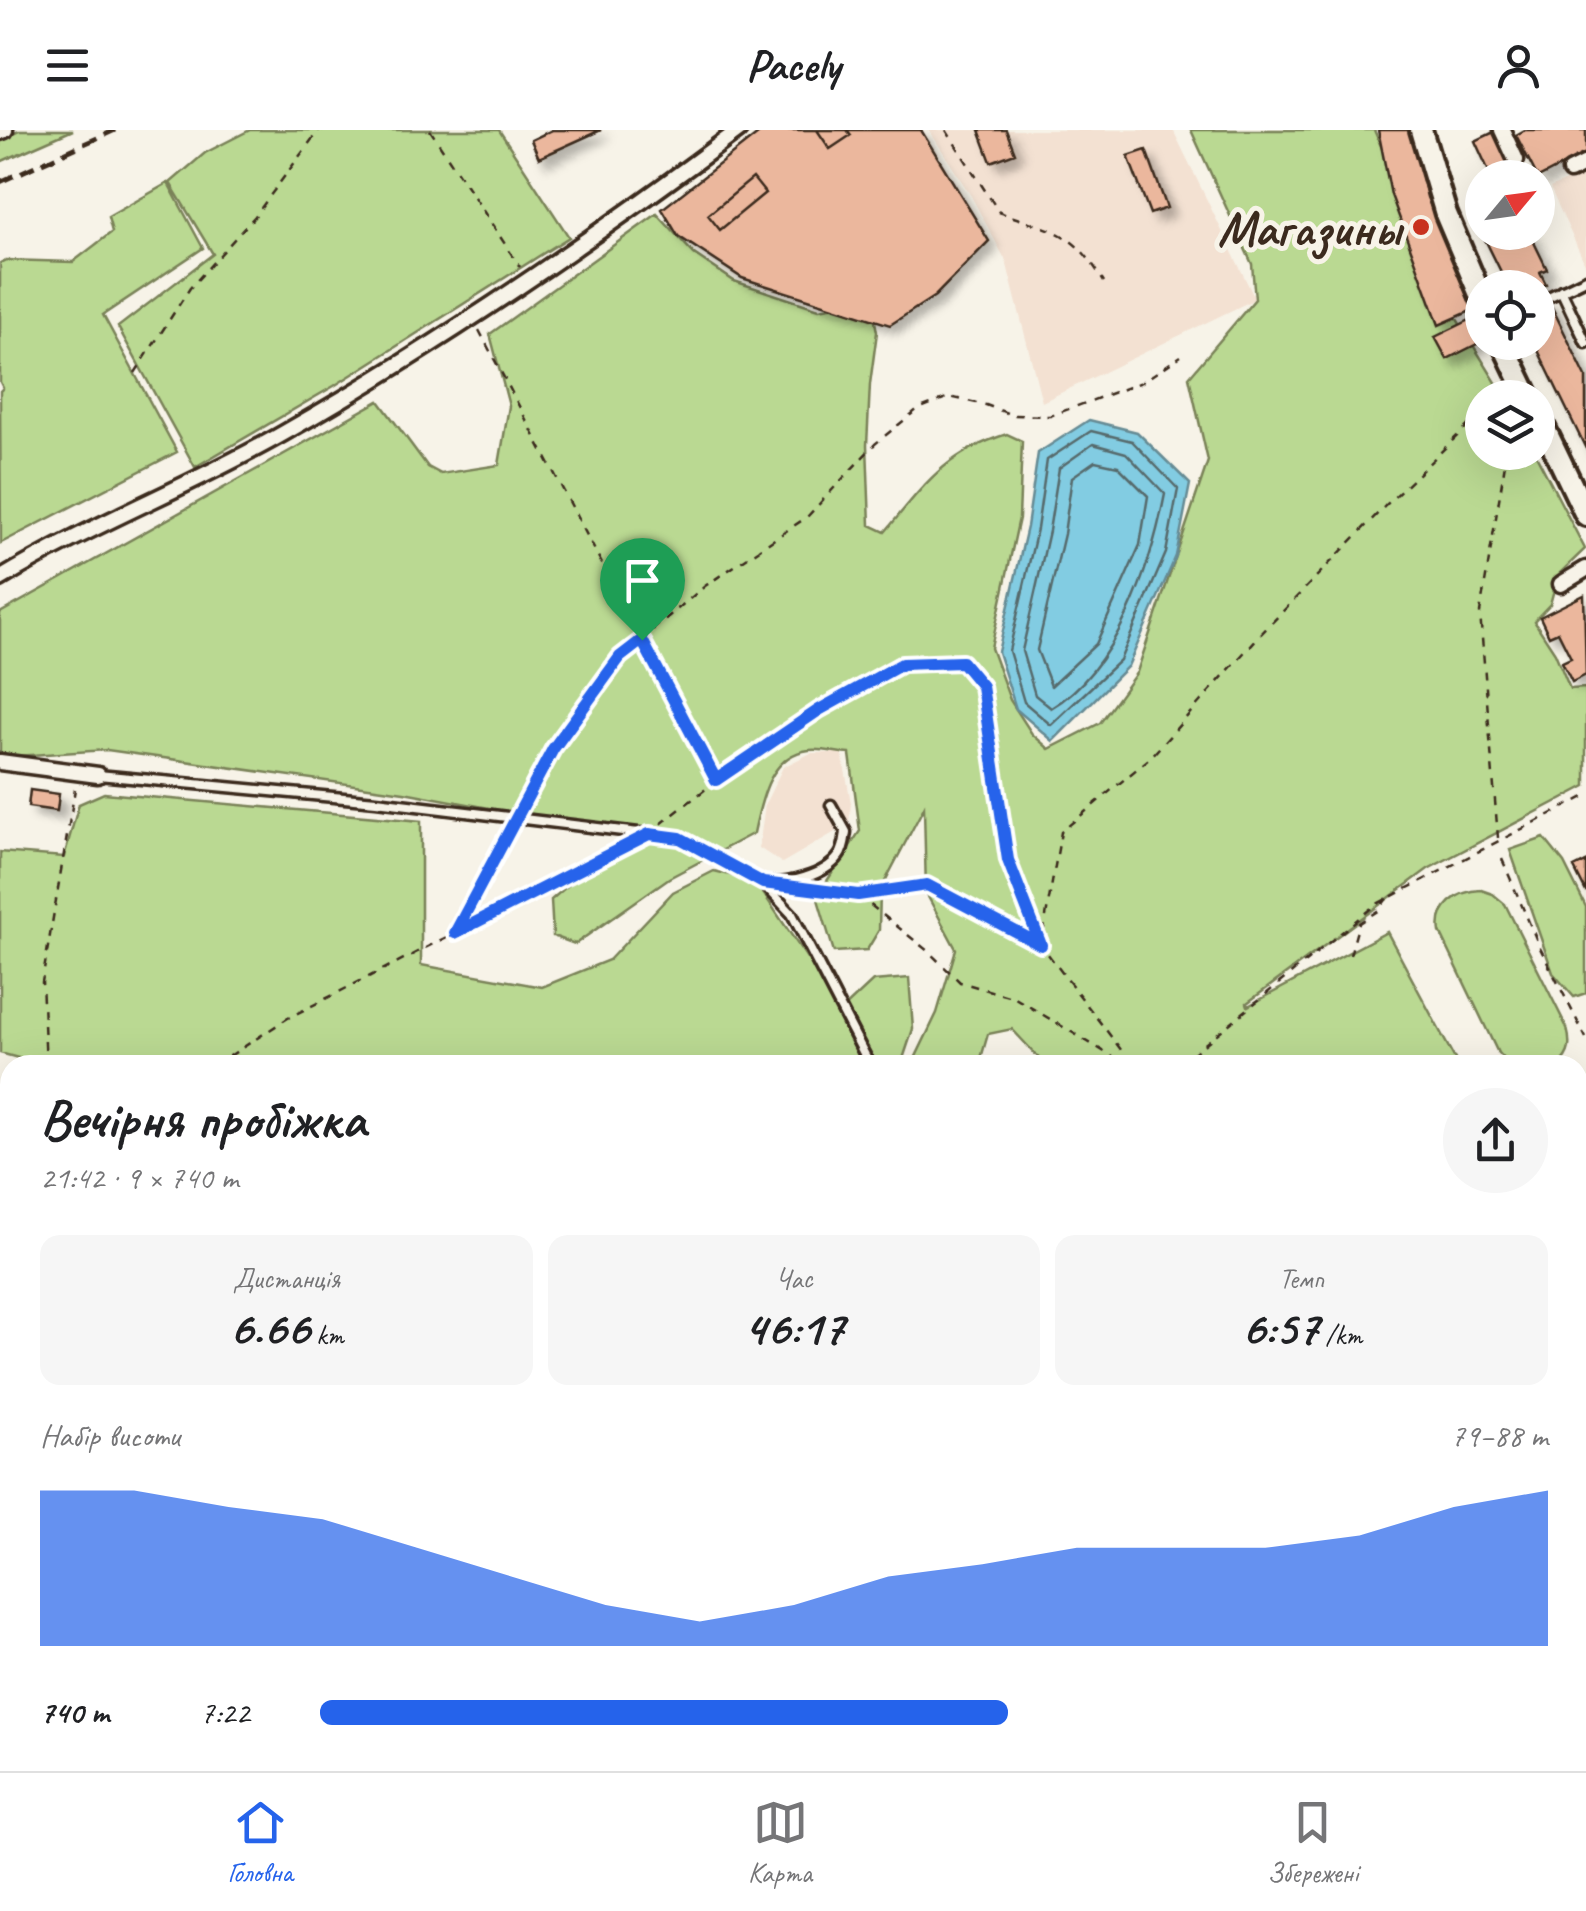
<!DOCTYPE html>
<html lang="uk">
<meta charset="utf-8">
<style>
body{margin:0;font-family:Caveat,sans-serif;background:#f6f6f6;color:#202124;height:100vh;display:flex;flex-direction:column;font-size:38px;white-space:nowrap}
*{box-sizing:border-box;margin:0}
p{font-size:32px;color:#757577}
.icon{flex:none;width:55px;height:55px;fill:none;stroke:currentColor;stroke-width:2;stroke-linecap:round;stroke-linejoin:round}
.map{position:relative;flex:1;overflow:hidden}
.drawer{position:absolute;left:0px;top:925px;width:1588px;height:718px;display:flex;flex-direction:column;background:#fff;border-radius:30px 30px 0 0;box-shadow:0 10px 40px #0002}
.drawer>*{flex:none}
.needle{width:65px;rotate:61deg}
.controls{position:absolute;left:1465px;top:30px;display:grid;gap:20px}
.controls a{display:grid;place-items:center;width:90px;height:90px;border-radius:50%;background:#fff;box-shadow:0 10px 40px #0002;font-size:50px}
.pin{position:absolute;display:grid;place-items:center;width:85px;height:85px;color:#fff;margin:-102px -42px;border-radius:50% 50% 50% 0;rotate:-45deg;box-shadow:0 0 10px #0007}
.pin .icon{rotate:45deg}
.round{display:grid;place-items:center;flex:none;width:105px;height:105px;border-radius:52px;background:#f6f6f6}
.overview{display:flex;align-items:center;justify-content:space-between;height:170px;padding:0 40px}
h1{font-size:55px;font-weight:800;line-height:75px}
.metrics{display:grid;grid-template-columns:repeat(3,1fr);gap:15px;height:170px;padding:10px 40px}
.metrics div{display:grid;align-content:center;border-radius:20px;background:#f6f6f6;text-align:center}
.metrics b{font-size:50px;font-weight:800}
.metrics small{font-size:28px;font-weight:400}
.metrics p{font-size:28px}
.chart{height:280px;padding:20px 40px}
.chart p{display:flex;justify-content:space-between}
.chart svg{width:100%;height:180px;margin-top:10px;fill:#2563eb;opacity:.7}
ul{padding:0 40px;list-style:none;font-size:32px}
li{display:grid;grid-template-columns:160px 120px 1fr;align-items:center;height:75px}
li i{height:25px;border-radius:12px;background:#2563eb}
header{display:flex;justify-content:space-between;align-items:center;height:130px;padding:0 40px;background:#fff;font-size:45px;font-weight:800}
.tabs{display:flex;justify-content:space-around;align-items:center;height:140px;border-top:2px solid #e0e0e0;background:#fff;font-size:28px;color:#757577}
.tabs a{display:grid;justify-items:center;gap:5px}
.tabs .current{color:#2563eb}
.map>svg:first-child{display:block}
</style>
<header><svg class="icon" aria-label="menu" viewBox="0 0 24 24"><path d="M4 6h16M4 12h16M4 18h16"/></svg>Pacely<svg class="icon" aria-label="person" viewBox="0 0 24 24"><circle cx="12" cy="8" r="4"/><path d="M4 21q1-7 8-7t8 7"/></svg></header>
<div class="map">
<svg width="1586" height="1641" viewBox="0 0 1586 1641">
<defs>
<filter id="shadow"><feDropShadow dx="8" dy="8" stdDeviation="5" flood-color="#0004"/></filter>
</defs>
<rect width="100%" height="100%" fill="#f7f3e8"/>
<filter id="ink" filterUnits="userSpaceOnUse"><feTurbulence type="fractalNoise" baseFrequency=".01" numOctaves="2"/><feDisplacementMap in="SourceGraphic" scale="20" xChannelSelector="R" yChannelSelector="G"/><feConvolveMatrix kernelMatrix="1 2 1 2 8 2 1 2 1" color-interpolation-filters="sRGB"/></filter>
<g filter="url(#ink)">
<!-- built -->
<path fill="#f3e1d2" d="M929,0H1173L1255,169L1042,272L1006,131L971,66Z
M1586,42V136L1550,58Z
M811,623H842L851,673L849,694L782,733L759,718L765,674L783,637Z"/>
<!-- green -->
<path fill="#bad992" stroke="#7a8258" stroke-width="2.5" d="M19,0H73L0,32V9Z
M250,0H499L569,107L334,256L195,337L118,197L213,124L170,53L205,23Z
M1191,0H1374L1421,107L1436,155L1505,267L1482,268V322L1535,323L1585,419L1558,445L1550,474L1534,491L1555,523L1570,559L1586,558V656L1428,739L1247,873L1248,876L1387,802L1458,935H1038V927L1012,899L988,904L979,935H912L937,883L956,819L926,763L924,677L880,761L879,800L867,820L834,822L817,766L860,701L850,624C837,623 821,618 809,620C769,625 761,671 754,703L669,748L575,814L553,806L551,770L627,704L404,662L107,620L0,627V483L379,271L428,337L441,344L499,335L509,276L490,204L657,84L694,124L734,151L819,179L871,170L877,202L870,254L867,315L870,395L885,402C925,354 944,324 1007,304L1022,311L1019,388L991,518L1010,570L1032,604L1049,619L1100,593L1137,542L1208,331L1189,247L1255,169L1252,134Z
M168,53L203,118L103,185L177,322L1,413L0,261L3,258L0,252V133L6,130L73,132L112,102L108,87Z
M104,663L421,691V835L542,857L609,830L673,762L714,741L755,751L842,880L873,851L909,848L913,899L901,935H34L33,932L0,923V722L64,727L79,674Z
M1544,708L1564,733L1586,777V863L1574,867L1553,843L1510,720Z
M1481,760L1493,764L1505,774L1567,898C1571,913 1571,924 1558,935H1509L1498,923L1440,802C1436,777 1456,761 1481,760Z
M10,1027V1632H1229L1234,1641H0V1030Z
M1578,1035L1586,1049V1641H1271L1267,1633L1578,1632Z"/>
<!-- water -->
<path fill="#82cce2" stroke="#668b94" stroke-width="2.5" d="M1089,290L1137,302L1190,354L1176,426L1128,536L1053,611L1016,579L998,522L1027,397L1038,323Z"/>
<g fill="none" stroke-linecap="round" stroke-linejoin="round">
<!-- shore -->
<path stroke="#576b6c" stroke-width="2.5" d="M1091,301L1132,311L1178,359L1166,423L1120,530L1051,595L1024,572L1009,521L1037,399L1047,330Z
M1093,314L1126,323L1165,364C1151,436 1117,539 1051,578L1035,565L1022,521L1049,401L1059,338Z
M1095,331L1118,336L1148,366L1140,415L1096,514L1051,556L1037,520L1064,404L1072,347Z"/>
</g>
<!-- building -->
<path fill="#ebb79d" stroke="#3b2a1e" stroke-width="2.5" filter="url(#shadow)" d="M552,0H601L539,28L531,10Z
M763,0H921L989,111L935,166L890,195L742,148L678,106L662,79Z
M817,0H847L851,5L830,19Z
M979,0H1006L1015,23L991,32Z
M1378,0H1411L1427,67L1473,180L1439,195L1391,65Z
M1525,0H1586V23L1538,48L1516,5Z
M1494,2L1515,46L1512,48H1492L1475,11Z
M1146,20L1167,78L1150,84L1128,26Z
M753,48L765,63L720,100L708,85Z
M1482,73V102H1529L1547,139L1540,142L1546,154L1538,158H1509L1470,79Z
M1549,171L1586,247V319L1534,212H1538V177Z
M1470,190L1481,212L1447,229L1435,207Z
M1584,465L1586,545L1572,552L1562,532L1571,528L1558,502L1549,506L1540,487Z
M30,660L59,664L57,681L28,677Z
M1586,732V762L1574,738Z"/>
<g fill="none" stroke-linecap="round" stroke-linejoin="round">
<defs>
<path id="lane" d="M1561,160L1586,213
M1538,172L1586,149
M98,645L376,671L680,708L763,753
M831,675L846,702C845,709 844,720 839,726C825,746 786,755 763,753L792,784L870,935
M1578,993L1586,988
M1578,1015L1586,1033"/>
<path id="street" d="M1502,0L1516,30
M0,2L5,0
M1570,41L1586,33
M0,449C91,394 192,356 284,303C442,213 593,109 739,0
M1561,454L1586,439
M0,632L98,645
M0,1035L10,1039"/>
<path id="secondary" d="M1421,0L1446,84L1482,169
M1502,212L1529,268
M1538,285L1586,385"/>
</defs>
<!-- lane casing -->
<use href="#lane" stroke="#3b2a1e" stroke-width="15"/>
<!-- street casing -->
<use href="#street" stroke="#3b2a1e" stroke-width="21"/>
<!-- secondary casing -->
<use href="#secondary" stroke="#3b2a1e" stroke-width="28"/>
<!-- path -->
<path stroke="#3b2a1e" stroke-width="2.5" stroke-dasharray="8 8" stroke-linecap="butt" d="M430,0L520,137
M946,0L999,82C1054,102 1072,98 1104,152
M479,200L715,649
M135,243L190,158L255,86L319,0
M1498,268L1505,261
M520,678L553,619L620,527L705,456L807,387L875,314L918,279L949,267L986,275L1012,285L1050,286L1142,252L1181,226
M661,694L716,651L819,580L903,533L962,531L982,556L1008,730L1041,815
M1498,708L1480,483L1507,322
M1502,729L1540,818L1586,908
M813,759L858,765L927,755L1039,814
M858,765L929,822L960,852L1015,868L1123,933
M455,802L509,698
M1350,825L1359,793L1379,780L1387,768
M46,935L42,852L75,659
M216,935L288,888L629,714
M1125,935L1122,921L1041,815L1061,702L1150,628L1259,506L1385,376L1482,282
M1179,935L1375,775L1586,666
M1578,1304L1586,1298
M0,1391L10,1389
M0,1596L10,1600
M71,1632L86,1641
M1244,1632L1249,1641
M357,1641L373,1637"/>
<!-- lane -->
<use href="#lane" stroke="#f7f3e8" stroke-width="8"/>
<!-- street -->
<use href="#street" stroke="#f7f3e8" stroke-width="14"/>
<!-- secondary -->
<use href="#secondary" stroke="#f7f3e8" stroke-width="20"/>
<!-- rail -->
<path stroke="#3b2a1e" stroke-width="5" stroke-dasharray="15 8" stroke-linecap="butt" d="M0,52L115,0"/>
</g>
</g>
<g fill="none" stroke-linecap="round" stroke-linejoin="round" filter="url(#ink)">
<defs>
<path id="route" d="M642,510L716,650L819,580L902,534L962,532L982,556L1008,730L1041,815L927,755L858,765L763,753L680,708L649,704L455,803L553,619L620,527Z"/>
</defs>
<!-- route casing -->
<use href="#route" stroke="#fff" stroke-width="20"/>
<!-- route -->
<use href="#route" stroke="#2563eb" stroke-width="12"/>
</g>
<!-- markers -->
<circle fill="#c8321e" stroke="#f7f3e8" stroke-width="4" cx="1421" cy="97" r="10"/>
<g text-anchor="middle" stroke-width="10" stroke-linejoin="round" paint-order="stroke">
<!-- poi labels -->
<g font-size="50" font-weight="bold" fill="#3b2a1e" stroke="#f7f3e8" text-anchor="end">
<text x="1401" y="115">Магазины</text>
</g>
</g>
</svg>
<div class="controls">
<a><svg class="needle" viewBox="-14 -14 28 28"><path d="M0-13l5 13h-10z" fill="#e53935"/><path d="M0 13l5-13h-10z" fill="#757577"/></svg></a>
<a><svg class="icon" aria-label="locate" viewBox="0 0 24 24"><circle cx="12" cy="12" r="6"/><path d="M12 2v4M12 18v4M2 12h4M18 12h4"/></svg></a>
<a><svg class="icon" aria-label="layers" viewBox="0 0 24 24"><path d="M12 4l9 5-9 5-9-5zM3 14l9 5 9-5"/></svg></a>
</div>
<div class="pin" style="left:642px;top:510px;background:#1e9e55"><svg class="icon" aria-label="arrive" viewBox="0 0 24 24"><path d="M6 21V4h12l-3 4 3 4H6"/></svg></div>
<section class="drawer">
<div class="overview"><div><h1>Вечірня пробіжка</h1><p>21:42 · 9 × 740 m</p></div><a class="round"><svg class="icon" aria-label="share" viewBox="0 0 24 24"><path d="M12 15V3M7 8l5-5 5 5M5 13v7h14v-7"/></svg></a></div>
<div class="metrics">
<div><p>Дистанція</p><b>6.66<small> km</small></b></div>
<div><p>Час</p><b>46:17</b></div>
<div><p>Темп</p><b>6:57<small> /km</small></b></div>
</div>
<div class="chart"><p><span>Набір висоти</span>79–88 m</p>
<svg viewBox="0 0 160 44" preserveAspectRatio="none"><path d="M0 44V6L10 6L20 10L30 13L40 20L50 27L60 34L70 38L80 34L90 27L100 24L110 20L120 20L130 20L140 17L150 10L160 6V44z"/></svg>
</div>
<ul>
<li><b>740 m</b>7:22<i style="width:56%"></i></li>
</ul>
</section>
</div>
<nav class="tabs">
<a class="current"><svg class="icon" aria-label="home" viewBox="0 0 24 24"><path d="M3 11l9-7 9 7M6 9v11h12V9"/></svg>Головна</a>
<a><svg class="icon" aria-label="map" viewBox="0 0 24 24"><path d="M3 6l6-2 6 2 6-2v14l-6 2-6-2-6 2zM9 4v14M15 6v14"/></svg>Карта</a>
<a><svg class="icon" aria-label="saved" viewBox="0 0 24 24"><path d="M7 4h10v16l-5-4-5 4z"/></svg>Збережені</a>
</nav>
